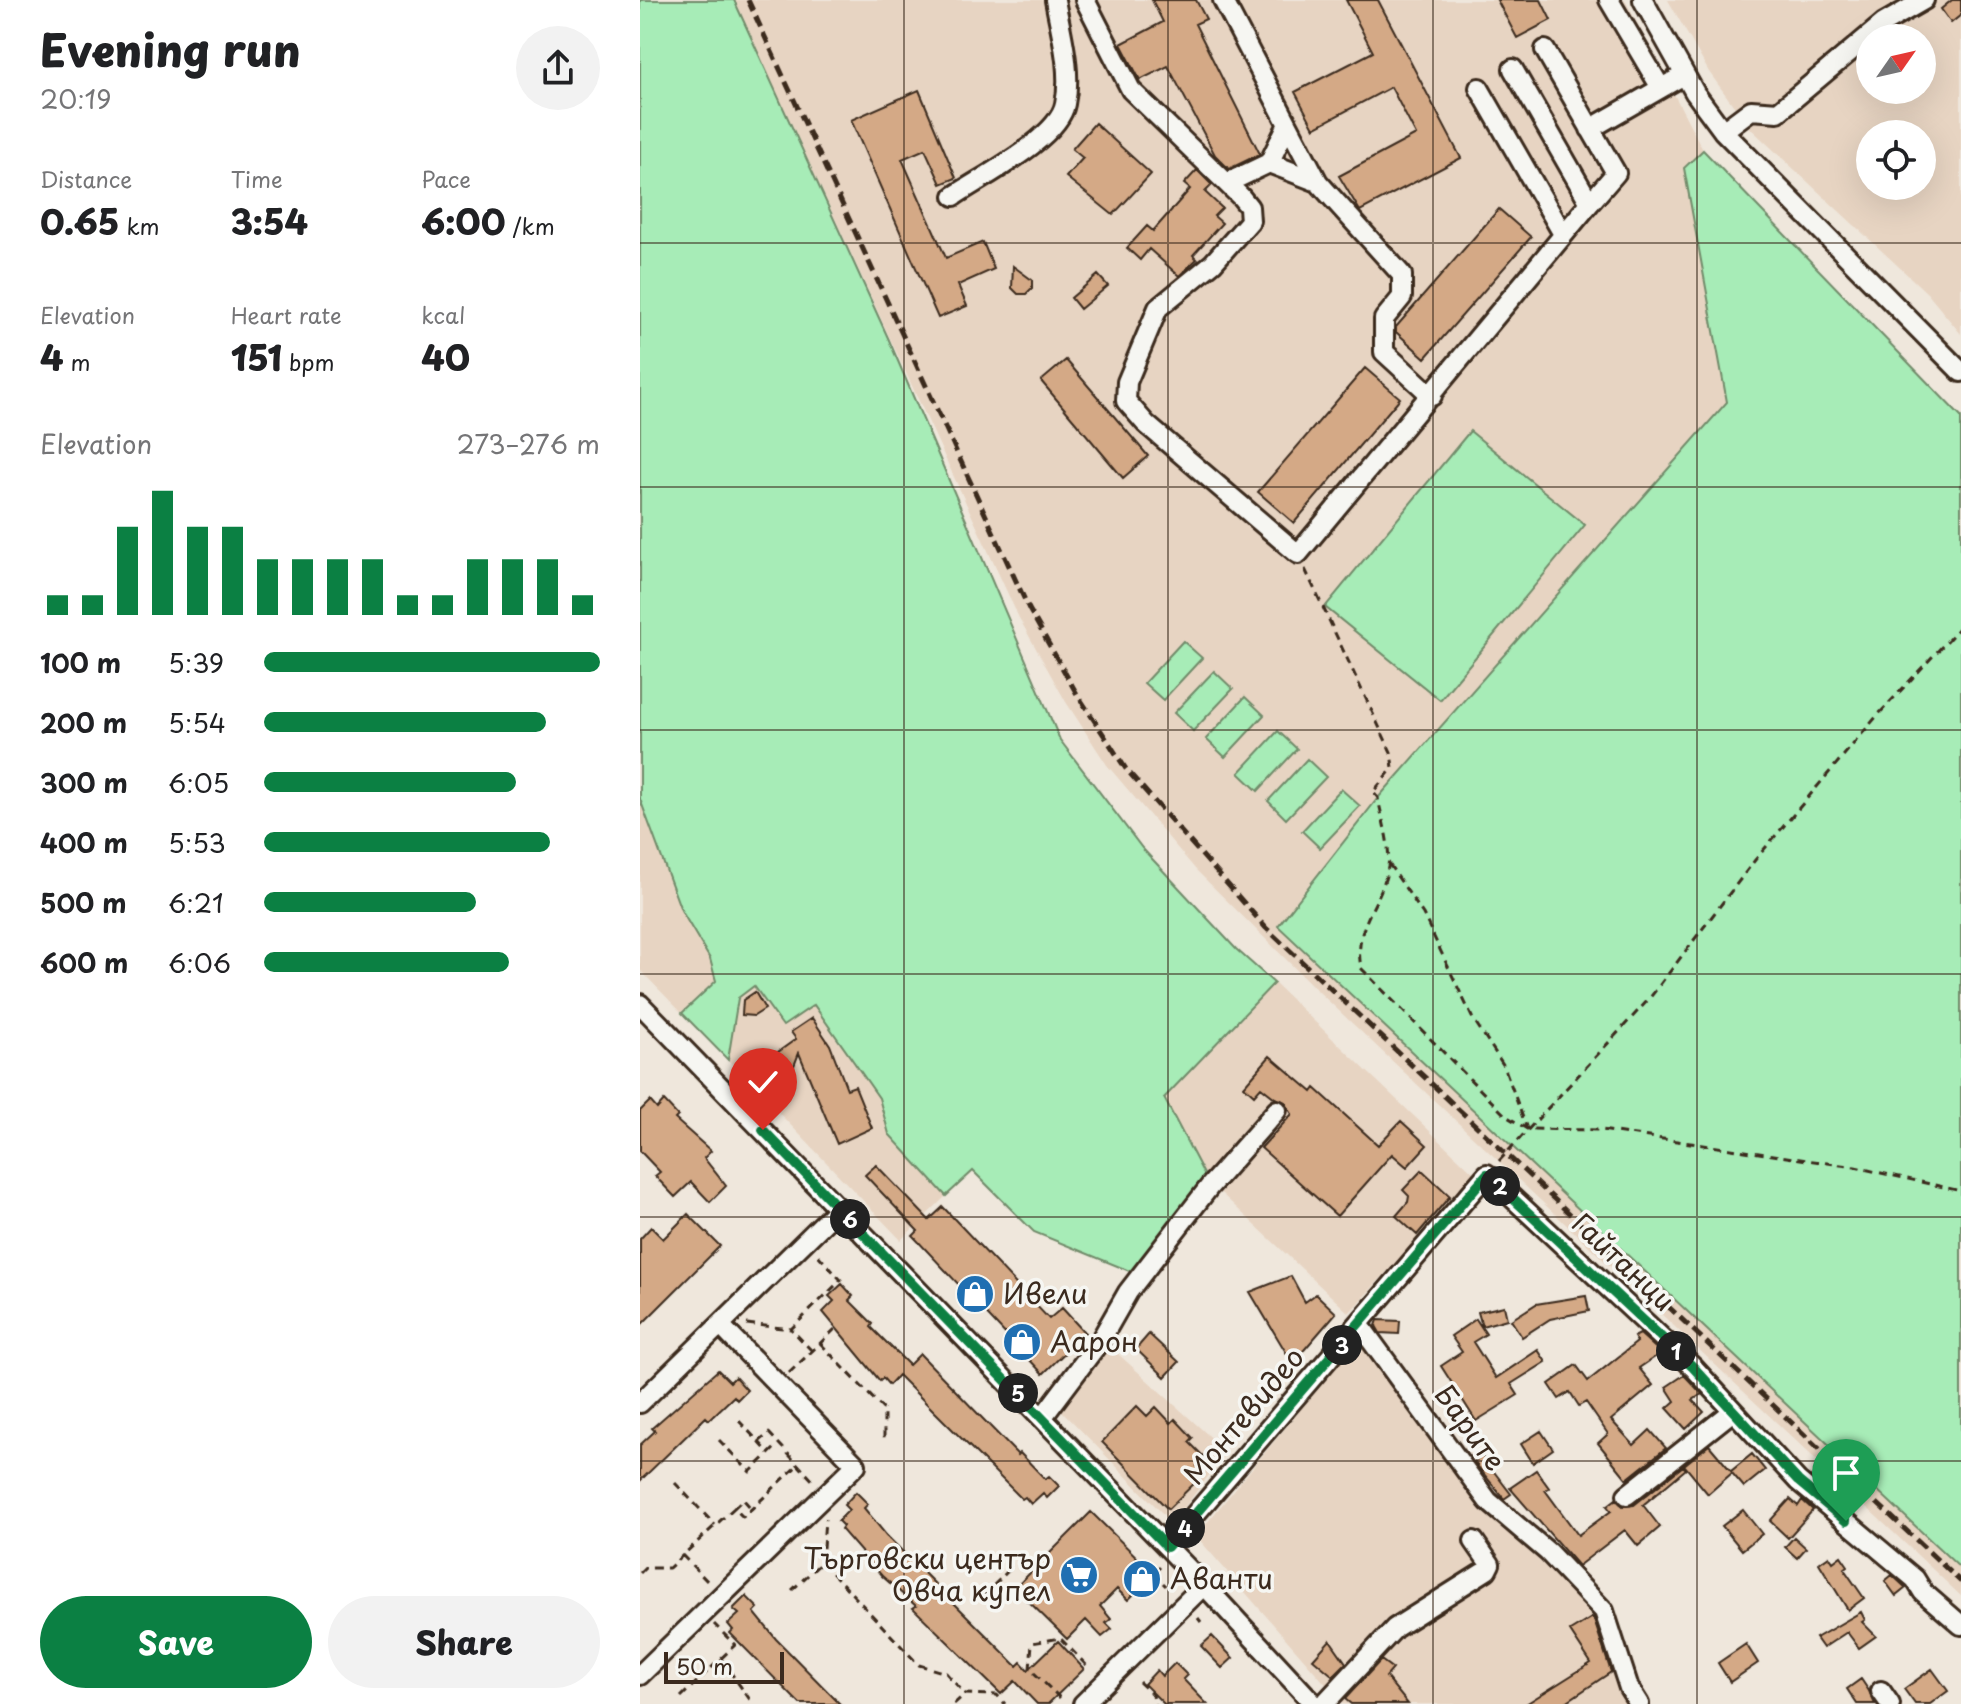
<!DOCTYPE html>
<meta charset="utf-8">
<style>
body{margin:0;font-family:"Playpen Sans",sans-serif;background:#f2f2f2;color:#202124;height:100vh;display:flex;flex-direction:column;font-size:30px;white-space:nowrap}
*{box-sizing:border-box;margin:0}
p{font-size:26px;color:#757577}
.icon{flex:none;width:44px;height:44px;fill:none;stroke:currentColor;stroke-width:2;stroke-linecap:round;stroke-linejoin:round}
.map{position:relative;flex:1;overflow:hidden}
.details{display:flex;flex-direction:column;background:#fff;width:640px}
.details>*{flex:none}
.needle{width:52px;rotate:56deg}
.buttons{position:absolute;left:1216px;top:24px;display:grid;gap:16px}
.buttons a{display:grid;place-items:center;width:80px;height:80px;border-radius:50%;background:#fff;box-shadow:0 8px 32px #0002;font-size:40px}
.scale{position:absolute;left:24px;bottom:20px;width:120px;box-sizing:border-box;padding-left:8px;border:4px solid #3b2a1e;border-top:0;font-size:22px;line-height:28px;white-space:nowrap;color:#3b2a1e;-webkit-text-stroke:6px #f6f6f2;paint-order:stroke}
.pin{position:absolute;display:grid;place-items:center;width:68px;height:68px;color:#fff;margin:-82px -34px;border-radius:50% 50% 50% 0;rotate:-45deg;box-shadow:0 0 8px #0007}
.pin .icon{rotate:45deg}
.km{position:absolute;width:40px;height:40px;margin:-20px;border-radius:50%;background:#222;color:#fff;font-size:22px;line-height:40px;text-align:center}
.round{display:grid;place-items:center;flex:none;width:84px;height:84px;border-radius:42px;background:#f2f2f2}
.overview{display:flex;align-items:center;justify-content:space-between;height:136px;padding:0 40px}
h1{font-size:44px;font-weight:800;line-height:60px}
.figures{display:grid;grid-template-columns:repeat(3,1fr);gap:12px;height:136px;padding:8px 40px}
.figures div{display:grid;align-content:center}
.figures b{font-size:34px;font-weight:800}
.figures small{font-size:22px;font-weight:400}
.figures p{font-size:22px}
.chart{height:224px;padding:16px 40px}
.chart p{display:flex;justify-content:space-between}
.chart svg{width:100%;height:144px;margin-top:8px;stroke:#0b8043;stroke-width:6}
.action{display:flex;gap:16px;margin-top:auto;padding:16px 40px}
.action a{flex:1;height:92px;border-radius:48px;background:#0b8043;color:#fff;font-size:32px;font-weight:800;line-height:92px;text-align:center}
.action a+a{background:#f2f2f2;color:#202124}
ul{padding:0 40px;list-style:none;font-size:26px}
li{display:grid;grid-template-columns:128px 96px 1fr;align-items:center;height:60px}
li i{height:20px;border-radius:10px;background:#0b8043}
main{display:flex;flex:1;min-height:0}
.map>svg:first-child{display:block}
</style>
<main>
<section class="details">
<div class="overview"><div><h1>Evening run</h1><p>20:19</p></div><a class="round"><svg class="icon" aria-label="share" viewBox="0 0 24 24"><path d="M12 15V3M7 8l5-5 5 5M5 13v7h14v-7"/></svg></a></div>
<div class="figures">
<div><p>Distance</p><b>0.65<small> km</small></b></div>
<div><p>Time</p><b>3:54</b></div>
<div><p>Pace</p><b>6:00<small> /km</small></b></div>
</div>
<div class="figures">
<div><p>Elevation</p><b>4<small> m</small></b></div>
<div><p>Heart rate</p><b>151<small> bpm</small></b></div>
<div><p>kcal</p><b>40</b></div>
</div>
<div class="chart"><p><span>Elevation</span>273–276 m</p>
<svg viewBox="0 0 160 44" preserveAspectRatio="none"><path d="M5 44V38M15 44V38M25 44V17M35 44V6M45 44V17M55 44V17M65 44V27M75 44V27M85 44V27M95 44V27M105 44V38M115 44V38M125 44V27M135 44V27M145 44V27M155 44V38"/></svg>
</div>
<ul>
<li><b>100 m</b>5:39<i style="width:100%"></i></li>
<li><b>200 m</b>5:54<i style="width:84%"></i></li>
<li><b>300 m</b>6:05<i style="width:75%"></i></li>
<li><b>400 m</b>5:53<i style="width:85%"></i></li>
<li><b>500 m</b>6:21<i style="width:63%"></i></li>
<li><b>600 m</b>6:06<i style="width:73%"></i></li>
</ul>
<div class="action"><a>Save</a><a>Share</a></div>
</section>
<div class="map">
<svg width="1321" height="1704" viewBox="0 0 1321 1704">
<rect width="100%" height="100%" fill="#efe7dc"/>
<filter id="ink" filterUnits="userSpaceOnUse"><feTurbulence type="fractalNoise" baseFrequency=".0125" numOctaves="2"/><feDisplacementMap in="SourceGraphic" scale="16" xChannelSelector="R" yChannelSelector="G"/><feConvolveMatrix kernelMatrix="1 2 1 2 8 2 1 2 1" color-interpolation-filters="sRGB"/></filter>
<g filter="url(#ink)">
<!-- built -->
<path fill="#e7d4c2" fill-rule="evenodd" d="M94,0H985L1063,150L1044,168L1087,402L738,798L639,926L1321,1569V1596L680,993L556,870L467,765L426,702L379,618Z
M1028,0H1321V334L1287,293L1110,128L1069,72ZM1230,38H1282V90H1230ZM1230,134H1282V186H1230Z
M0,799L41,910L70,959L76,981L42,1013L0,970Z
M634,983L836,1175L709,1313L567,1180L524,1098Z
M115,986L143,1026L174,1005L239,1098L250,1134L306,1196L261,1240L88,1060L97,998Z
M719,1339L821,1477L958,1617L993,1704H703L556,1536Z
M467,1344L587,1452L532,1523L420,1409Z"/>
<!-- green -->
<path fill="#a7ecb7" stroke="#718b6a" stroke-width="2" d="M0,0H94L249,340L420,740L502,848L596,949L634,983L524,1098L567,1180L492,1272L394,1232L333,1171L306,1196L249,1134L239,1098L174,1005L143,1026L114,986L98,998L88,1060L42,1013L76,981L70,959L41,910L0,799Z
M1063,150L1321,417V1569L638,926L738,798L1087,402L1044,168Z
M830,431L945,525L800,700L685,607Z
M543,641L562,658L523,700L504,683Z
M574,671L593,689L553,731L534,713Z
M605,697L624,715L585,757L566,739Z
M638,731L657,749L618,791L599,773Z
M667,759L686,777L646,819L628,801Z
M701,789L720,806L680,848L662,831Z"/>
<!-- building -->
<path fill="#d4a986" stroke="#3b2a1e" stroke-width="2" d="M512,0H556L566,19L555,24L620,154L589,169L575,155L528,66L500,80L481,44L523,22Z
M706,0H738L821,158L720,211L699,176L776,135L751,87L674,128L655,92L733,52Z
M857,0H901L911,20L877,38Z
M1312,0H1321V15L1311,23L1301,9Z
M279,90L316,178L301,184L285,149L262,159L306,258L343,242L354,269L318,285L327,306L298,318L211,120Z
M455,123L511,174L473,215L426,177L443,158L432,149Z
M557,170L572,185L565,192L582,208L574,216L582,223L553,255L557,259L539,276L509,249L500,260L487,248L507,226L513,231L550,189L544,184Z
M859,209L891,237L785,358L756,332V327Z
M373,266L392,280V288L386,294H378L372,288Z
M458,275L468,286L440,309L431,298Z
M426,360L508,456L483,478L401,381Z
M725,368L760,398L654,523L618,492Z
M115,992L125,1009L114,1016L102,1015L103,1000Z
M172,1018L190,1045L207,1089L215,1086L232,1128L197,1144L159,1053L145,1089L128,1082L133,1070L118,1064L124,1049L135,1054L156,1039L151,1032Z
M630,1056L672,1092L675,1088L738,1145L761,1121L787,1145L767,1167L752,1154L697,1216L621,1148L652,1114L645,1102L635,1098L621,1087L614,1095L604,1086Z
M10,1101L17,1109L24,1101L38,1116L35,1119L71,1151L64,1158L86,1186L70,1202L51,1182L35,1197L15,1176L20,1172L0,1151V1111Z
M236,1165L289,1220L303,1207L409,1319L422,1308L445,1333L403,1374L273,1236L278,1231L225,1175Z
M782,1170L810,1196L777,1235L756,1216L768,1202L769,1196L763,1190Z
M48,1214L80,1246L0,1326V1239L11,1227L23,1239Z
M651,1276L665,1302L676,1294L696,1313L658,1357L647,1354L610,1292Z
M202,1284L213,1296L209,1300L233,1324L231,1327L269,1365L280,1354L378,1455L380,1453L405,1479L409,1476L419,1486L407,1498L403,1493L391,1504L385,1497L382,1499L258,1375L249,1385L243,1378L240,1381L183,1312L194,1301L189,1296Z
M946,1296L949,1311L910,1319L882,1337L871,1320L896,1304Z
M864,1306L867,1319L842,1326L838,1312Z
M836,1319L846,1334L833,1342L856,1378L898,1350L906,1362L871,1384L878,1395L836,1421L801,1366L822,1352L811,1336Z
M738,1320L760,1321L759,1334L740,1333L736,1326Z
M509,1334L539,1362L525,1377L496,1349Z
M1000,1334L1021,1353L999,1368L1013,1385L971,1420L994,1445L1010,1430L1026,1448L987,1479L958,1443L968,1434L946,1402L939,1406L930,1392L919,1399L909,1384L936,1365L948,1381L997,1342L994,1337Z
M78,1370L90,1382L95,1377L107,1390L97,1400L94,1396L69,1420L66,1417L0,1481V1445L15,1431L12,1428Z
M1044,1375L1062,1394L1053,1400L1064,1412L1046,1429L1027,1408L1035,1401L1026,1387Z
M497,1406L507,1416L516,1407L531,1423L535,1419L553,1438L549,1442L565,1458L557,1466L564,1474L528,1509L462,1442Z
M901,1431L913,1449L893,1463L881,1444Z
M1069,1445L1091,1471L1112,1454L1125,1470L1104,1487L1092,1473L1068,1494L1044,1465Z
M842,1456L871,1494L864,1499L834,1462Z
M1043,1466L1046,1469L1003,1505L1020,1527L998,1546L985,1530L938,1566L870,1488L896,1470L909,1488L905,1490L938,1535L971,1511L967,1506L976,1499L983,1506L994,1505Z
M216,1492L228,1504L224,1508L246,1535L377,1666L381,1662L388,1670L418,1641L444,1669L408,1704H397L375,1681L361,1694L273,1608L276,1606L242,1576L201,1529L203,1526L198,1521L209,1510L204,1505Z
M1150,1499L1158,1506L1162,1500L1173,1510L1148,1538L1130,1521Z
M1103,1510L1122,1534L1102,1550L1082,1526Z
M451,1512L514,1574L488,1600L477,1589L460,1606L471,1619L466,1623L472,1629L462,1637L446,1620L427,1639L375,1588Z
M1154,1537L1166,1548L1157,1558L1145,1547Z
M1189,1556L1193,1562L1201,1556L1208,1566L1204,1569L1224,1598L1208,1610L1179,1563Z
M1252,1575L1266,1588L1256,1596L1245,1581Z
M106,1596L118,1608L114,1612L136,1639L200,1704H160L90,1633L93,1630L88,1624L99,1614L93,1609Z
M1221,1612L1225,1620L1222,1622L1236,1636L1219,1648L1207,1632L1183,1648L1176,1638Z
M953,1617L971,1672L923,1704H886L951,1663L930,1631Z
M572,1636L593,1658L582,1668L561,1646Z
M690,1640L706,1663L693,1676L673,1659Z
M1106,1644L1118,1663L1090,1682L1078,1663Z
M741,1660L753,1669L746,1677L768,1704H711L705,1699Z
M535,1663L547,1675L543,1679L567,1704H524L504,1684L517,1670L522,1676Z
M1292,1669L1308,1691L1290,1704H1275L1264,1689Z
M1221,1679L1229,1691L1235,1704H1217L1207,1689Z"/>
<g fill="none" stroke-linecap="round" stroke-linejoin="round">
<defs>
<path id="minor" d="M445,0L491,90L601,197L609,207L610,221L573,263L518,308L487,382L486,401L506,424L658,554L950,203L873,69
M583,0L678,182L762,275V297L744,319V352L792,396
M969,0L1021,88
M1003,0L1055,93L1083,131L1321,372
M905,50L976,173L950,203
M839,88L923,234
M950,129L1044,75
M1083,131L1111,110L1138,112L1244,23L1284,0
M629,163L647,126
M587,183L629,163L678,182
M314,196C342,177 419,138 425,104C432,71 421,33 415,0
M0,1004L564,1585L674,1704
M719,1324L848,1501L908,1552L964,1611L989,1688L999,1704
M0,1403L199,1208
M402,1418L460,1341L488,1292L570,1186L637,1110
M987,1495L1093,1411
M527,1547L847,1174L1053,1367L1158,1481L1275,1579L1283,1592L1321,1625
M0,1675L216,1465L80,1325
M1241,1691L1250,1704
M443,1704L564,1585
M684,1704L755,1628L847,1570L850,1564L834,1541"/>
</defs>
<!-- minor casing -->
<use href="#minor" stroke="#3b2a1e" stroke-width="24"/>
<!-- path -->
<path stroke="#3b2a1e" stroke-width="3" stroke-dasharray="8 6" stroke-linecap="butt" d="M665,569L751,752L753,768L733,792L738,798C742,819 751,846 748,867C741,906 713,924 721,968L866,1116L887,1129L961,1130L1215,1167L1321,1191
M749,864L783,914L832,1017L864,1066L887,1129
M859,1161L1009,999L1115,860L1237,716L1321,626
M107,1324L151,1329
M180,1343L244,1410V1438
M172,1351L151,1329L201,1280L177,1254
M149,1373L195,1329
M99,1421L119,1442L129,1433L175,1483
M79,1440L110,1472L139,1444
M119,1442L129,1453
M35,1483L75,1525
M94,1508L103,1499L111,1508
M42,1555L70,1584
M182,1562L185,1519
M516,1571L520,1567
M0,1573L5,1568H29L94,1508L103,1517L158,1465
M523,1583L526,1586
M152,1590L182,1562L279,1665L306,1673L325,1694
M344,1595L370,1569
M558,1618L561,1622
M81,1659L113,1704
M499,1682L513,1695L515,1704
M41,1697L95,1645L74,1624
M420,1698L390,1669L392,1643L420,1638L449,1668
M314,1704L325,1694L357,1695L365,1704"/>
<!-- minor -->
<use href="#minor" stroke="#f6f6f2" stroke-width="18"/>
<!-- rail -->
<path stroke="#3b2a1e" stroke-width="5" stroke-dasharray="12 6" stroke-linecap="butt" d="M108,0L389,609L437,694L486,769L626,928L1321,1582"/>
</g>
</g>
<g fill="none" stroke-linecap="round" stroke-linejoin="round" filter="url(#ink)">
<defs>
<path id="route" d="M123,1130L527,1547L847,1174L1053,1367L1158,1481L1206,1521"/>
</defs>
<!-- route casing -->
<use href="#route" stroke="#fff" stroke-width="16"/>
<!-- route -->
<use href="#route" stroke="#0b8043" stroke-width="10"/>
</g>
<!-- grid -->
<path fill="none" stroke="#3b2a1e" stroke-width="2" stroke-opacity="0.55" d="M264,0V1704M528,0V1704M793,0V1704M1057,0V1704M0,243H1321M0,487H1321M0,730H1321M0,974H1321M0,1217H1321M0,1461H1321"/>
<!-- icons -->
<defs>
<symbol id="shop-disc" viewBox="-11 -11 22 22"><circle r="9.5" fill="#1f6fb2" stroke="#f6f6f2"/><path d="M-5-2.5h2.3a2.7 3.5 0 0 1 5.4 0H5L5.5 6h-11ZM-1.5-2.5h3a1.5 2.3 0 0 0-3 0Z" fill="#fff"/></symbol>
<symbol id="supermarket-disc" viewBox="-11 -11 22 22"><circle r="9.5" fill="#1f6fb2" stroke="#f6f6f2"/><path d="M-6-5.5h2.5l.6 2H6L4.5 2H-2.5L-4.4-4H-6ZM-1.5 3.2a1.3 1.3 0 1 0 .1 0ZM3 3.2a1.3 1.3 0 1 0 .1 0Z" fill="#fff"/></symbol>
</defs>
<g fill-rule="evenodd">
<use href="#shop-disc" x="313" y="1272" width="44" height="44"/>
<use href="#shop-disc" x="360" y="1320" width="44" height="44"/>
<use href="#supermarket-disc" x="417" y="1553" width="44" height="44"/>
<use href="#shop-disc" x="480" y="1557" width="44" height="44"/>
</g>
<g text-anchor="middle" stroke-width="7" stroke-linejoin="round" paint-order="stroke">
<!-- street labels -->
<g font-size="28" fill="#3b2a1e" stroke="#f6f6f2">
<text transform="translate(983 1262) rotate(43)" y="10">Гайтанци</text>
<text transform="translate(604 1416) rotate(-50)" y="10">Монтевидео</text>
<text transform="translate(830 1428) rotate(54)" y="10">Барите</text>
</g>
<!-- poi labels -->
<g font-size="28" fill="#3b2a1e" stroke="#f6f6f2" text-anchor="start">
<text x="363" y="1304">Ивели</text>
<text x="410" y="1352">Аарон</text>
<text x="411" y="1569" text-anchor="end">Търговски център<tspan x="411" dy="32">Овча купел</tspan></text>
<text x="530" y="1589">Аванти</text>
</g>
</g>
</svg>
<div class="buttons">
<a><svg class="needle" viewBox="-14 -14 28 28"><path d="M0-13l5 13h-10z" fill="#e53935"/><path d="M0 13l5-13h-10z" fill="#757577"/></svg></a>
<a><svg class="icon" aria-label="locate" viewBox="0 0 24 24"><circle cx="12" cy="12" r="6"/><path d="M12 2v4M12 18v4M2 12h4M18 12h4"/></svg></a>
</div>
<div class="scale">50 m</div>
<div class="pin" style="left:1206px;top:1521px;background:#1e9e55"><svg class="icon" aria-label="arrive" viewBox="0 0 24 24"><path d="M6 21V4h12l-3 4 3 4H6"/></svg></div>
<div class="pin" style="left:123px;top:1130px;background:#d93025"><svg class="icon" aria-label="check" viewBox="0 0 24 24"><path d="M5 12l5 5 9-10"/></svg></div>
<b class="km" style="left:1036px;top:1351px">1</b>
<b class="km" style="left:860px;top:1186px">2</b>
<b class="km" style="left:702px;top:1345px">3</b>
<b class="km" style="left:545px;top:1528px">4</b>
<b class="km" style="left:378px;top:1393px">5</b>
<b class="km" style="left:210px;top:1219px">6</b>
</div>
</main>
